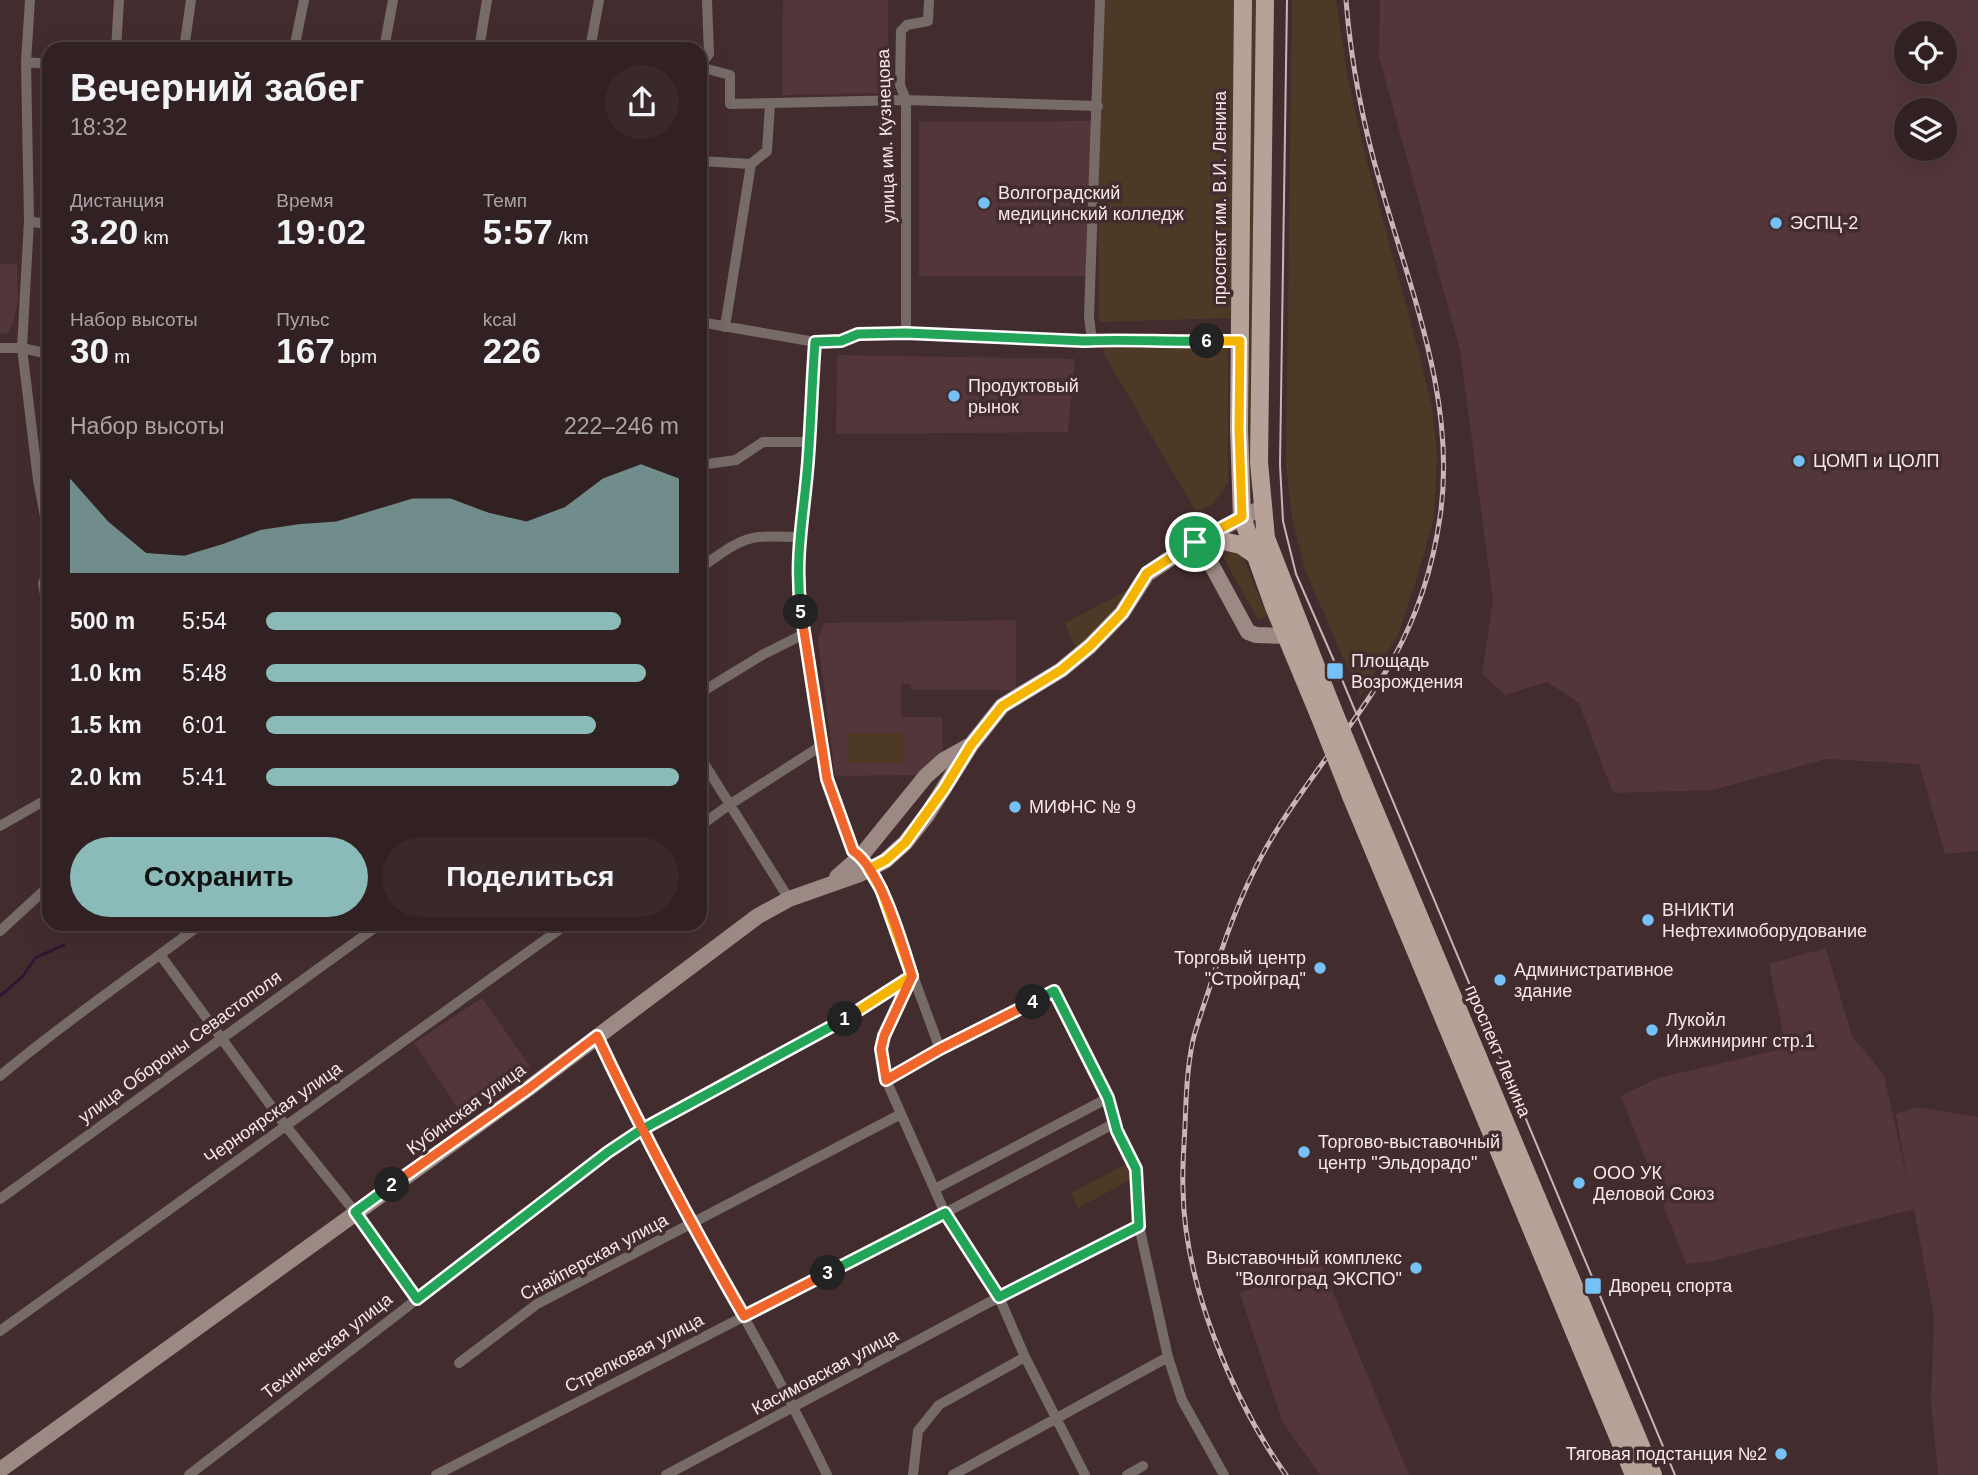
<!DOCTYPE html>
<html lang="ru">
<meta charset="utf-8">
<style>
body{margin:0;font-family:Arial,sans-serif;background:#3a292a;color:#f1f3f6;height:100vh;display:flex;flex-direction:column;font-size:26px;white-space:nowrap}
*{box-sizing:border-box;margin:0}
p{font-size:23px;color:#a8a3a5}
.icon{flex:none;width:38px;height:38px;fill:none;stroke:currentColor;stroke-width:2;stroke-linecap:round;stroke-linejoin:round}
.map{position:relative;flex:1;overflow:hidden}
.sheet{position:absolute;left:42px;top:42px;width:665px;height:889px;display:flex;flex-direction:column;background:#322122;border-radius:21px;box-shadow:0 7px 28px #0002,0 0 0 2px #4d3e40}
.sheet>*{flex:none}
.buttons{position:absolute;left:1894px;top:21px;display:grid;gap:14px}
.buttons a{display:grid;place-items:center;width:63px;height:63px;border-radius:50%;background:#322122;box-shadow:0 7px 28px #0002,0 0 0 2px #4d3e40;font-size:35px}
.pin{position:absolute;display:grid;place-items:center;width:60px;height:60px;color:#fff;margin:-30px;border:4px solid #fff;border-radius:50%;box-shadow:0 2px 7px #0007}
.km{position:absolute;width:35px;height:35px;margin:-18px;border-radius:50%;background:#222;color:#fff;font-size:19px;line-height:35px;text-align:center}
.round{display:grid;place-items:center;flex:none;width:74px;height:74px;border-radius:37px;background:#3a292a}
.summary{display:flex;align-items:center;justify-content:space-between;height:119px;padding:0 28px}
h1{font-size:38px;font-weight:600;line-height:52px}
.stats{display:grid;grid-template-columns:repeat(3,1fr);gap:10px;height:119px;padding:7px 28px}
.stats div{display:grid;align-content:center}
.stats b{font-size:35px;font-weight:600}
.stats small{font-size:19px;font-weight:400}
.stats p{font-size:19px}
.chart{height:196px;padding:14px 28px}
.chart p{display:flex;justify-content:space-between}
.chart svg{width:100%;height:126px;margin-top:7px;fill:#8bbbb9;opacity:.7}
.button{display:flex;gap:14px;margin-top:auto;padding:14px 28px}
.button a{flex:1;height:80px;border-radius:42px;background:#8bbbb9;color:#111;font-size:28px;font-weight:600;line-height:80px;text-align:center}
.button a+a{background:#3a292a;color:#f1f3f6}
ul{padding:0 28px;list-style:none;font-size:23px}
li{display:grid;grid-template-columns:112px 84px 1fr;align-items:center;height:52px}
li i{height:18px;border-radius:9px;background:#8bbbb9}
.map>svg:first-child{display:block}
</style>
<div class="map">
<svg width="1978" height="1475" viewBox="0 0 1978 1475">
<rect width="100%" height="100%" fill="#432c2e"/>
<!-- built -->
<path fill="#533639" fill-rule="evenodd" d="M783,0H888V93L782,95Z
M1380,0H1978V851L1945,854L1919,764L1826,759L1713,790L1613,793L1579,703L1547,682L1505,695L1482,674L1493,600L1460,350L1379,57ZM1906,33H1944V72H1906ZM1906,110H1944V149H1906Z
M1094,121V276H919V122Z
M0,264H17L18,301L13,323L8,333L0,334Z
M837,355L1075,359L1068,432L836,434Z
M1016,620V690H911V684H901V717H942L943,754L921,775L835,776L818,640L824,623Z
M1826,948L1852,1036L1884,1075L1907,1179L1896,1114L1917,1107L1978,1117V1475H1938L1931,1402L1934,1317L1914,1209L1713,1261L1686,1264L1621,1096L1658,1078L1786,1048L1769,964Z
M482,998L530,1066L462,1114L414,1043Z
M1320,1261L1409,1475H1320L1282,1421L1240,1293Z"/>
<!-- green -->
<path fill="#4d3926" d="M1102,0H1238L1232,318L1099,322L1098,107Z
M1250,0H1258L1253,489L1250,490L1247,489Z
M1292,0H1336L1347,74L1365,154L1420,357L1432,406L1437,457L1434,517L1417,577L1398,635L1360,696L1305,570L1292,518L1286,464Z
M1111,339L1228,342V483L1212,505L1196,512L1104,354V345Z
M1220,545L1241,553L1267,615L1263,618L1258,619L1255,614L1224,559Z
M1137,585L1078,654L1065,623Z
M848,733H905L904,763H848Z
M1126,1164L1134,1178L1078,1208L1071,1193Z"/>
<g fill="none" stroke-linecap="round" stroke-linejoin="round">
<!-- stream -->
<path stroke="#2e1534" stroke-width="2.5" d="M0,996L23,976L35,958L64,945"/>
<!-- street -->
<path stroke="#766b67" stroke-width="10" d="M30,0L26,62L29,221L22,348L38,480L49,537
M116,49L119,0
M184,49L191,0
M294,49L304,0
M384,49L393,0
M479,49L487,0
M590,49L599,0
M26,62L49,64
M700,65L709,54L707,0
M700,67L730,75V104L906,100L1098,106
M700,161L751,164L767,151L770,104
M29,221L49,225
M700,322L815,342L841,341L858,334L906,333L1084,341L1101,339L1170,342L1240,340
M725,327L751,164
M906,333V100L900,85L901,31L907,25L928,21L929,0
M1092,341L1089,317L1100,0
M815,342L808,462L799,537L797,577L827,779L853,851L861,856L881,889L940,1049
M0,348H22L49,354
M700,465L736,460L763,442H808
M700,568C718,556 737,539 759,537C772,536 786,537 799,537
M49,573L43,583L49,619
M700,693L764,654L804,634
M700,757L789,899
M0,826L49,798
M700,826L729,805L821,746
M0,931L49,886
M161,956L285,1125L355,1212L417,1299
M912,977L884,1036L881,1049L886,1080L945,1213L999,1297L1025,1357L1085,1475
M597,1036C627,1100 658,1164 693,1226C739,1309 786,1389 827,1475
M0,1076C64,1022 134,975 201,924
M886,1080L940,1049L1054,991L1108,1098L1117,1131L1136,1169L1139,1226L1168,1357L1182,1400L1224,1475
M935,1189L1108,1098
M0,1199L380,924
M0,1331L567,924
M459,1363L537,1304L901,1114
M189,1475L608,1152L641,1130L846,1018L912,977
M436,1475L945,1213L1115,1123
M666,1475L999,1297L1139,1226
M913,1475L918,1431L939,1405L1025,1357
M953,1475L1168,1357
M1127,1475L1143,1466"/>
<!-- secondary -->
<path stroke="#9c8983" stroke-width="16" d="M1198,540L1248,632L1256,635L1286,636
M837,877L861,856L926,776L944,760L969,746
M0,1470L529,1088L758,916L789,899L860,874L885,861L905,843L927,815L971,745L1002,706L1061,670L1090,646L1122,613L1147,574L1195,542L1263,507"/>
<!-- primary -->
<path stroke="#b8a199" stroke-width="18" d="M1243,0L1239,429L1242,517L1274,607L1319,715
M1265,0L1259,462L1266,538L1331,705
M1204,537L1241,545L1254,554
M1361,778L1653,1475
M1351,796L1634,1475"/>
<!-- tram -->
<path stroke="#c7b5b7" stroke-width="2" d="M1287,0L1280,465L1283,521L1296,574L1338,670L1675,1475"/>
<defs>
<path id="rail" d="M1286,1475C1232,1399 1184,1283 1183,1189C1182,1168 1184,1147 1185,1126C1186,1098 1187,1068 1193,1040C1198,1020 1206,1000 1212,980C1228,927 1248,875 1278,828C1314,770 1360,718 1393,659C1417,616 1433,566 1440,517C1457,404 1411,292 1381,186C1363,125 1351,63 1346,0"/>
</defs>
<!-- rail casing -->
<use href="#rail" stroke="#c7b5b7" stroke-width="5"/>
<!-- rail -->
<use href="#rail" stroke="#432c2e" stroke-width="2.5" stroke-dasharray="8" stroke-linecap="butt"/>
<!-- primary-bridge -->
<path stroke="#b8a199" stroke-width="18" d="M1331,705L1361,778
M1319,715L1351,796"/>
</g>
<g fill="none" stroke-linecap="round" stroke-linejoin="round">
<defs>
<path id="split-1" d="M845,1019L912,976L881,889L869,869L886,860L905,843L944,789L971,745L1002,706L1061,670L1090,646L1122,613L1147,573L1195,542"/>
<path id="split-2" d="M392,1185L355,1212L417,1299L608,1152L641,1130L845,1019"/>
<path id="split-3" d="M392,1185L529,1088L597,1036C642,1132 691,1224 744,1316L828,1273"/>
<path id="split-4" d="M828,1273L945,1213L999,1297L1139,1226L1136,1169L1117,1131L1108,1098L1054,991L1033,1002"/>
<path id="split-5" d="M801,612L827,779L853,851C881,869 902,944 912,976L884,1036L881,1049L886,1080L940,1049L1033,1002"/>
<path id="split-6" d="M801,612C794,555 804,516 808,461C811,421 812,382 815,342L841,341L858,334L906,333L1084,341C1125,339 1166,342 1207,341"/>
<path id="split-7" d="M1195,542L1242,517L1239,429L1240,341H1207"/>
</defs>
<!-- split-1 casing -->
<use href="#split-1" stroke="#fff" stroke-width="14"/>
<!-- split-2 casing -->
<use href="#split-2" stroke="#fff" stroke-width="14"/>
<!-- split-3 casing -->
<use href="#split-3" stroke="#fff" stroke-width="14"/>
<!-- split-4 casing -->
<use href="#split-4" stroke="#fff" stroke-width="14"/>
<!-- split-5 casing -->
<use href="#split-5" stroke="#fff" stroke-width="14"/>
<!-- split-6 casing -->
<use href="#split-6" stroke="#fff" stroke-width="14"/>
<!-- split-7 casing -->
<use href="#split-7" stroke="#fff" stroke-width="14"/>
<!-- split-1 -->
<use href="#split-1" stroke="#f5b400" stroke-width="9"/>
<!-- split-2 -->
<use href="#split-2" stroke="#22a559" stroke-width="9"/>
<!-- split-3 -->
<use href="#split-3" stroke="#f0652b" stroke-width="9"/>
<!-- split-4 -->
<use href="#split-4" stroke="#22a559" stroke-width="9"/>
<!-- split-5 -->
<use href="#split-5" stroke="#f0652b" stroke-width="9"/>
<!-- split-6 -->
<use href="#split-6" stroke="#22a559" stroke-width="9"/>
<!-- split-7 -->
<use href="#split-7" stroke="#f5b400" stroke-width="9"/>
</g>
<!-- markers -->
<g fill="#73c1f5" stroke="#432c2e" stroke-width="2.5">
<circle cx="984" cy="203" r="7"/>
<circle cx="1776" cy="223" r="7"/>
<circle cx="954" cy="396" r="7"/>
<circle cx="1799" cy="461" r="7"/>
<rect x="1326" y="662" width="18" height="18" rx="3.5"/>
<circle cx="1015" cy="807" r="7"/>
<circle cx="1648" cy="920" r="7"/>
<circle cx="1320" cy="968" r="7"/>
<circle cx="1500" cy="980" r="7"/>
<circle cx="1652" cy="1030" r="7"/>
<circle cx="1304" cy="1152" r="7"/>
<circle cx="1579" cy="1183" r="7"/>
<circle cx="1416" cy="1268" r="7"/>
<rect x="1584" y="1277" width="18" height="18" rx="3.5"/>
<circle cx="1781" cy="1454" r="7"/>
</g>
<g text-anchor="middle" stroke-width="7" stroke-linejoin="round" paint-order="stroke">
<!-- street labels -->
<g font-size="18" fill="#f7e7e8" stroke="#432c2e">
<text transform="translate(886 136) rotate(-92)" y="6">улица им. Кузнецова</text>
<text transform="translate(1220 198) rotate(-90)" y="6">проспект им. В.И. Ленина</text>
<text transform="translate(180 1047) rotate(-36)" y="6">улица Обороны Севастополя</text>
<text transform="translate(1498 1051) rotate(67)" y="6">проспект Ленина</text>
<text transform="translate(466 1109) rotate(-36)" y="6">Кубинская улица</text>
<text transform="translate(273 1113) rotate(-35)" y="6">Черноярская улица</text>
<text transform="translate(594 1257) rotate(-28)" y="6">Снайперская улица</text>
<text transform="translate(327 1346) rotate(-38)" y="6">Техническая улица</text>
<text transform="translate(634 1353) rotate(-27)" y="6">Стрелковая улица</text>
<text transform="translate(825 1372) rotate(-28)" y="6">Касимовская улица</text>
</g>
<!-- poi labels -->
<g font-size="18" fill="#f7e7e8" stroke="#432c2e" text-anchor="start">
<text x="998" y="199">Волгоградский<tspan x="998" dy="21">медицинский колледж</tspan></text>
<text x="1790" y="229">ЭСПЦ-2</text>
<text x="968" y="392">Продуктовый<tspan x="968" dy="21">рынок</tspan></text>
<text x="1813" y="467">ЦОМП и ЦОЛП</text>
<text x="1351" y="667">Площадь<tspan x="1351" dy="21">Возрождения</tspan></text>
<text x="1029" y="813">МИФНС № 9</text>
<text x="1662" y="916">ВНИКТИ<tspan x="1662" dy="21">Нефтехимоборудование</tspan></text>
<text x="1306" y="964" text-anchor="end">Торговый центр<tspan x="1306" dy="21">"Стройград"</tspan></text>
<text x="1514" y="976">Административное<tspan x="1514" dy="21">здание</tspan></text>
<text x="1666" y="1026">Лукойл<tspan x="1666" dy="21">Инжиниринг стр.1</tspan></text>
<text x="1318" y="1148">Торгово-выставочный<tspan x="1318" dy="21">центр "Эльдорадо"</tspan></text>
<text x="1593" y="1179">ООО УК<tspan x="1593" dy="21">Деловой Союз</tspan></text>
<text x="1402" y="1264" text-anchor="end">Выставочный комплекс<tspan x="1402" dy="21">"Волгоград ЭКСПО"</tspan></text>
<text x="1609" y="1292">Дворец спорта</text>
<text x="1767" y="1460" text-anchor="end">Тяговая подстанция №2</text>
</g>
</g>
</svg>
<div class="buttons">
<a><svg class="icon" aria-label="locate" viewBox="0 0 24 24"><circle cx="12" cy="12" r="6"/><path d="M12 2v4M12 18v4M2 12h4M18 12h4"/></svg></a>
<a><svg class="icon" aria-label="layers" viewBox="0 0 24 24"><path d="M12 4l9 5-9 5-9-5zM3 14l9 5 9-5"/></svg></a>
</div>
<div class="pin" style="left:1195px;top:542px;background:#1e9e55"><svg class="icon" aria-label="arrive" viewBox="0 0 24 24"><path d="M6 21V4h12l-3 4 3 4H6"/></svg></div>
<b class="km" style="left:845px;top:1019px">1</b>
<b class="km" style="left:392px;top:1185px">2</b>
<b class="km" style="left:828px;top:1273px">3</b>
<b class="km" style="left:1033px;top:1002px">4</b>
<b class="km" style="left:801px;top:612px">5</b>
<b class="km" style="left:1207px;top:341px">6</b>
<section class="sheet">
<div class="summary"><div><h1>Вечерний забег</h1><p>18:32</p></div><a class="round"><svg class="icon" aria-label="share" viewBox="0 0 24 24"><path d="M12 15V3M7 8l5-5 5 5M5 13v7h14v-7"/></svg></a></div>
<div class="stats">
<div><p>Дистанция</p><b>3.20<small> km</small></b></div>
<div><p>Время</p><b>19:02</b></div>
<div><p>Темп</p><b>5:57<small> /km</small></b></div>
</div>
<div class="stats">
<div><p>Набор высоты</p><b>30<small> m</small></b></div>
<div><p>Пульс</p><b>167<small> bpm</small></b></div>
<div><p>kcal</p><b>226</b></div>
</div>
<div class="chart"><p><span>Набор высоты</span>222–246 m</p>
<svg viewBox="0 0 160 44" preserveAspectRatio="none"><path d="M0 44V11L10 26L20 37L30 38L40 34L50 29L60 27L70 26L80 22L90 18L100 18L110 23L120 26L130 21L140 11L150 6L160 11V44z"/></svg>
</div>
<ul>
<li><b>500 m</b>5:54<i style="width:86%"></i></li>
<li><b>1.0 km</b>5:48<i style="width:92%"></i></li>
<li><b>1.5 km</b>6:01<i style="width:80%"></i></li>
<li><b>2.0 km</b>5:41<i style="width:100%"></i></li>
</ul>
<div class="button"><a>Сохранить</a><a>Поделиться</a></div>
</section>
</div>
